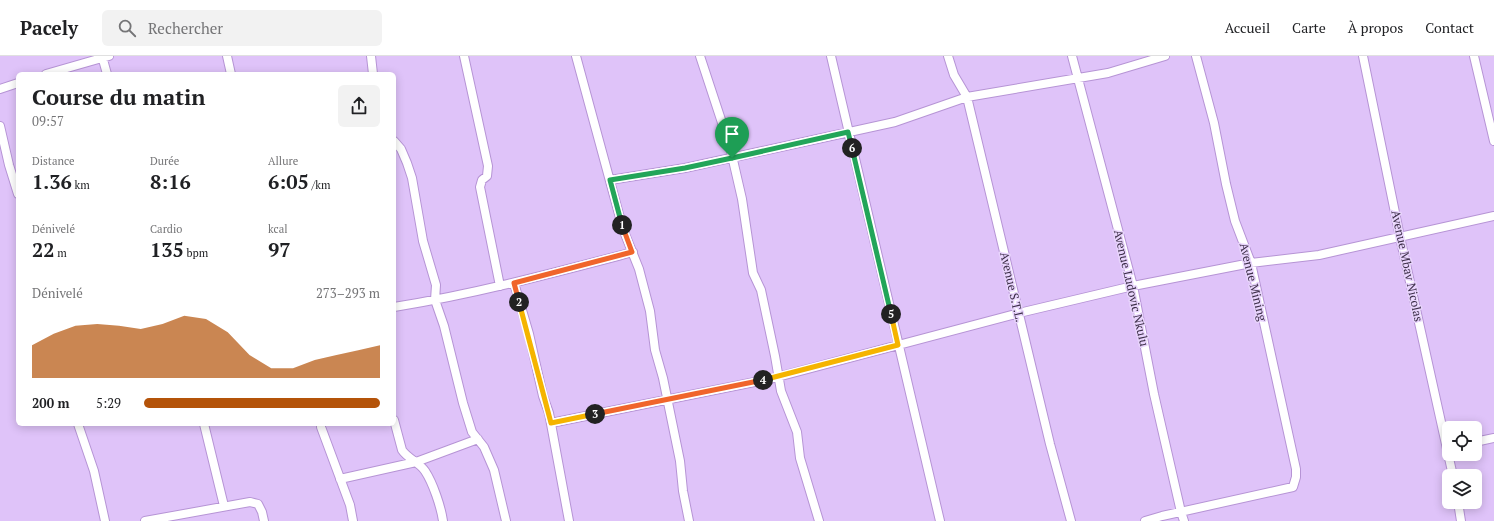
<!DOCTYPE html>
<html lang="fr">
<meta charset="utf-8">
<style>
body{margin:0;font-family:"PT Serif",serif;background:#f2f2f2;color:#202124;height:100vh;display:flex;flex-direction:column;font-size:15px;white-space:nowrap}
*{box-sizing:border-box;margin:0}
p{font-size:13px;color:#757577}
.icon{flex:none;width:22px;height:22px;fill:none;stroke:currentColor;stroke-width:2;stroke-linecap:round;stroke-linejoin:round}
.map{position:relative;flex:1;overflow:hidden}
.panel{position:absolute;left:16px;top:16px;width:380px;height:354px;display:flex;flex-direction:column;background:#fff;border-radius:6px;box-shadow:0 2px 10px #0003}
.panel>*{flex:none}
.tools{position:absolute;left:1442px;top:365px;display:grid;gap:8px}
.tools a{display:grid;place-items:center;width:40px;height:40px;border-radius:6px;background:#fff;box-shadow:0 2px 10px #0003;font-size:20px}
.pin{position:absolute;display:grid;place-items:center;width:34px;height:34px;color:#fff;margin:-41px -17px;border-radius:50% 50% 50% 0;rotate:-45deg;box-shadow:0 0 4px #0007}
.pin .icon{rotate:45deg}
.km{position:absolute;width:20px;height:20px;margin:-10px;border-radius:50%;background:#222;color:#fff;font-size:11px;line-height:20px;text-align:center}
.round{display:grid;place-items:center;flex:none;width:42px;height:42px;border-radius:6px;background:#f2f2f2}
.overview{display:flex;align-items:center;justify-content:space-between;height:68px;padding:0 16px}
h1{font-size:22px;font-weight:700;line-height:30px}
.stats{display:grid;grid-template-columns:repeat(3,1fr);gap:6px;height:68px;padding:4px 16px}
.stats div{display:grid;align-content:center}
.stats b{font-size:20px;font-weight:700}
.stats small{font-size:11px;font-weight:400}
.stats p{font-size:11px}
.chart{height:112px;padding:8px 16px}
.chart p{display:flex;justify-content:space-between}
.chart svg{width:100%;height:72px;margin-top:4px;fill:#b45309;opacity:.7}
ul{padding:0 16px;list-style:none;font-size:13px}
li{display:grid;grid-template-columns:64px 48px 1fr;align-items:center;height:30px}
li i{height:10px;border-radius:5px;background:#b45309}
header{display:flex;align-items:center;gap:24px;box-sizing:border-box;height:56px;padding:0 20px;background:#fff;border-bottom:1px solid #e0e0e0}
header strong{font-size:19px}
nav{display:flex;gap:22px;margin-inline-start:auto;font-size:14px}
.search{width:280px;height:36px;background:#f2f2f2;display:flex;align-items:center;gap:10px;box-sizing:border-box;padding:0 14px;border-radius:6px;color:#757577;font-size:15px}
.map>svg:first-child{display:block}
</style>
<header>
<strong>Pacely</strong>
<div class="search"><svg class="icon" aria-label="search" viewBox="0 0 24 24"><circle cx="10" cy="10" r="6"/><path d="M15 15l6 6"/></svg>Rechercher</div>
<nav><a>Accueil</a><a>Carte</a><a>À propos</a><a>Contact</a></nav>
</header>
<div class="map">
<svg width="1494" height="465" viewBox="0 0 1494 465">
<rect width="100%" height="100%" fill="#dfc3f9"/>
<g fill="none" stroke-linecap="round" stroke-linejoin="round">
<defs>
<path id="minor" d="M102,0L107,18
M227,0L231,18
M371,0L373,18
M464,0L488,110L487,120L482,124L480,131L500,230
M576,0L623,173L639,213L650,255L655,294L663,322L680,405L683,435L689,465
M700,0L730,91L742,143L753,217L761,234L775,300L781,335L797,376L800,402L819,465
M831,0L940,465
M948,0L954,19L967,41L1050,388L1071,465
M1072,0L1133,230L1154,338L1181,456L1184,465
M1363,0L1400,181L1453,420
M1474,0L1494,85
M46,18L109,0
M0,33L18,27
M0,70L9,109L18,138
M394,85L401,93L407,107L412,122L423,185L436,229L435,244L444,270L463,347L472,376L484,391L494,414L506,465
M610,124L685,112L895,66L967,41L1108,17L1165,0
M514,227L529,278L543,340L549,357L569,465
M394,251C475,238 553,217 633,196
M394,364L402,394C408,403 419,406 425,415C433,427 441,451 443,465
M551,367L770,323L1019,257L1133,230L1251,207L1319,199L1494,160
M78,368L94,415L105,465
M204,368L224,450
M321,368V371L350,449L353,465
M1475,386L1494,382
M340,423L416,406L478,383
M1458,446L1461,465
M145,465L250,446L258,448L262,456L264,465
M1145,465L1162,460L1293,431L1296,421V413L1251,207L1235,165L1226,128L1214,67L1196,0"/>
</defs>
<!-- minor casing -->
<use href="#minor" stroke="#b694d5" stroke-width="10"/>
<!-- minor -->
<use href="#minor" stroke="#fff" stroke-width="8"/>
</g>
<g fill="none" stroke-linecap="round" stroke-linejoin="round">
<defs>
<path id="split-1" d="M622,169L610,124L685,112L732,102"/>
<path id="split-2" d="M519,246L514,227L632,196L622,169"/>
<path id="split-3" d="M519,246L551,367L595,358"/>
<path id="split-4" d="M595,358L763,324"/>
<path id="split-5" d="M763,324L898,289L891,258"/>
<path id="split-6" d="M852,92L891,258"/>
<path id="split-7" d="M732,102L848,76L852,92"/>
</defs>
<!-- split-1 casing -->
<use href="#split-1" stroke="#fff" stroke-width="8"/>
<!-- split-2 casing -->
<use href="#split-2" stroke="#fff" stroke-width="8"/>
<!-- split-3 casing -->
<use href="#split-3" stroke="#fff" stroke-width="8"/>
<!-- split-4 casing -->
<use href="#split-4" stroke="#fff" stroke-width="8"/>
<!-- split-5 casing -->
<use href="#split-5" stroke="#fff" stroke-width="8"/>
<!-- split-6 casing -->
<use href="#split-6" stroke="#fff" stroke-width="8"/>
<!-- split-7 casing -->
<use href="#split-7" stroke="#fff" stroke-width="8"/>
<!-- split-1 -->
<use href="#split-1" stroke="#22a559" stroke-width="5"/>
<!-- split-2 -->
<use href="#split-2" stroke="#f0652b" stroke-width="5"/>
<!-- split-3 -->
<use href="#split-3" stroke="#f5b400" stroke-width="5"/>
<!-- split-4 -->
<use href="#split-4" stroke="#f0652b" stroke-width="5"/>
<!-- split-5 -->
<use href="#split-5" stroke="#f5b400" stroke-width="5"/>
<!-- split-6 -->
<use href="#split-6" stroke="#22a559" stroke-width="5"/>
<!-- split-7 -->
<use href="#split-7" stroke="#22a559" stroke-width="5"/>
</g>
<g text-anchor="middle" stroke-width="3" stroke-linejoin="round" paint-order="stroke">
<!-- street labels -->
<g font-size="12" fill="#3c2e48" stroke="#e8d4fc">
<text transform="translate(1407 210) rotate(78)" y="4">Avenue Mbav Nicolas</text>
<text transform="translate(1253 226) rotate(76)" y="4">Avenue Mining</text>
<text transform="translate(1012 231) rotate(77)" y="4">Avenue S.T.L.</text>
<text transform="translate(1131 232) rotate(77)" y="4">Avenue Ludovic Nkulu</text>
</g>
</g>
</svg>
<div class="tools">
<a><svg class="icon" aria-label="locate" viewBox="0 0 24 24"><circle cx="12" cy="12" r="6"/><path d="M12 2v4M12 18v4M2 12h4M18 12h4"/></svg></a>
<a><svg class="icon" aria-label="layers" viewBox="0 0 24 24"><path d="M12 4l9 5-9 5-9-5zM3 14l9 5 9-5"/></svg></a>
</div>
<div class="pin" style="left:732px;top:102px;background:#1e9e55"><svg class="icon" aria-label="arrive" viewBox="0 0 24 24"><path d="M6 21V4h12l-3 4 3 4H6"/></svg></div>
<b class="km" style="left:622px;top:169px">1</b>
<b class="km" style="left:519px;top:246px">2</b>
<b class="km" style="left:595px;top:358px">3</b>
<b class="km" style="left:763px;top:324px">4</b>
<b class="km" style="left:891px;top:258px">5</b>
<b class="km" style="left:852px;top:92px">6</b>
<section class="panel">
<div class="overview"><div><h1>Course du matin</h1><p>09:57</p></div><a class="round"><svg class="icon" aria-label="share" viewBox="0 0 24 24"><path d="M12 15V3M7 8l5-5 5 5M5 13v7h14v-7"/></svg></a></div>
<div class="stats">
<div><p>Distance</p><b>1.36<small> km</small></b></div>
<div><p>Durée</p><b>8:16</b></div>
<div><p>Allure</p><b>6:05<small> /km</small></b></div>
</div>
<div class="stats">
<div><p>Dénivelé</p><b>22<small> m</small></b></div>
<div><p>Cardio</p><b>135<small> bpm</small></b></div>
<div><p>kcal</p><b>97</b></div>
</div>
<div class="chart"><p><span>Dénivelé</span>273–293 m</p>
<svg viewBox="0 0 160 44" preserveAspectRatio="none"><path d="M0 44V24L10 17L20 12L30 11L40 12L50 14L60 11L70 6L80 8L90 16L100 30L110 38L120 38L130 33L140 30L150 27L160 24V44z"/></svg>
</div>
<ul>
<li><b>200 m</b>5:29<i style="width:100%"></i></li>
</ul>
</section>
</div>
